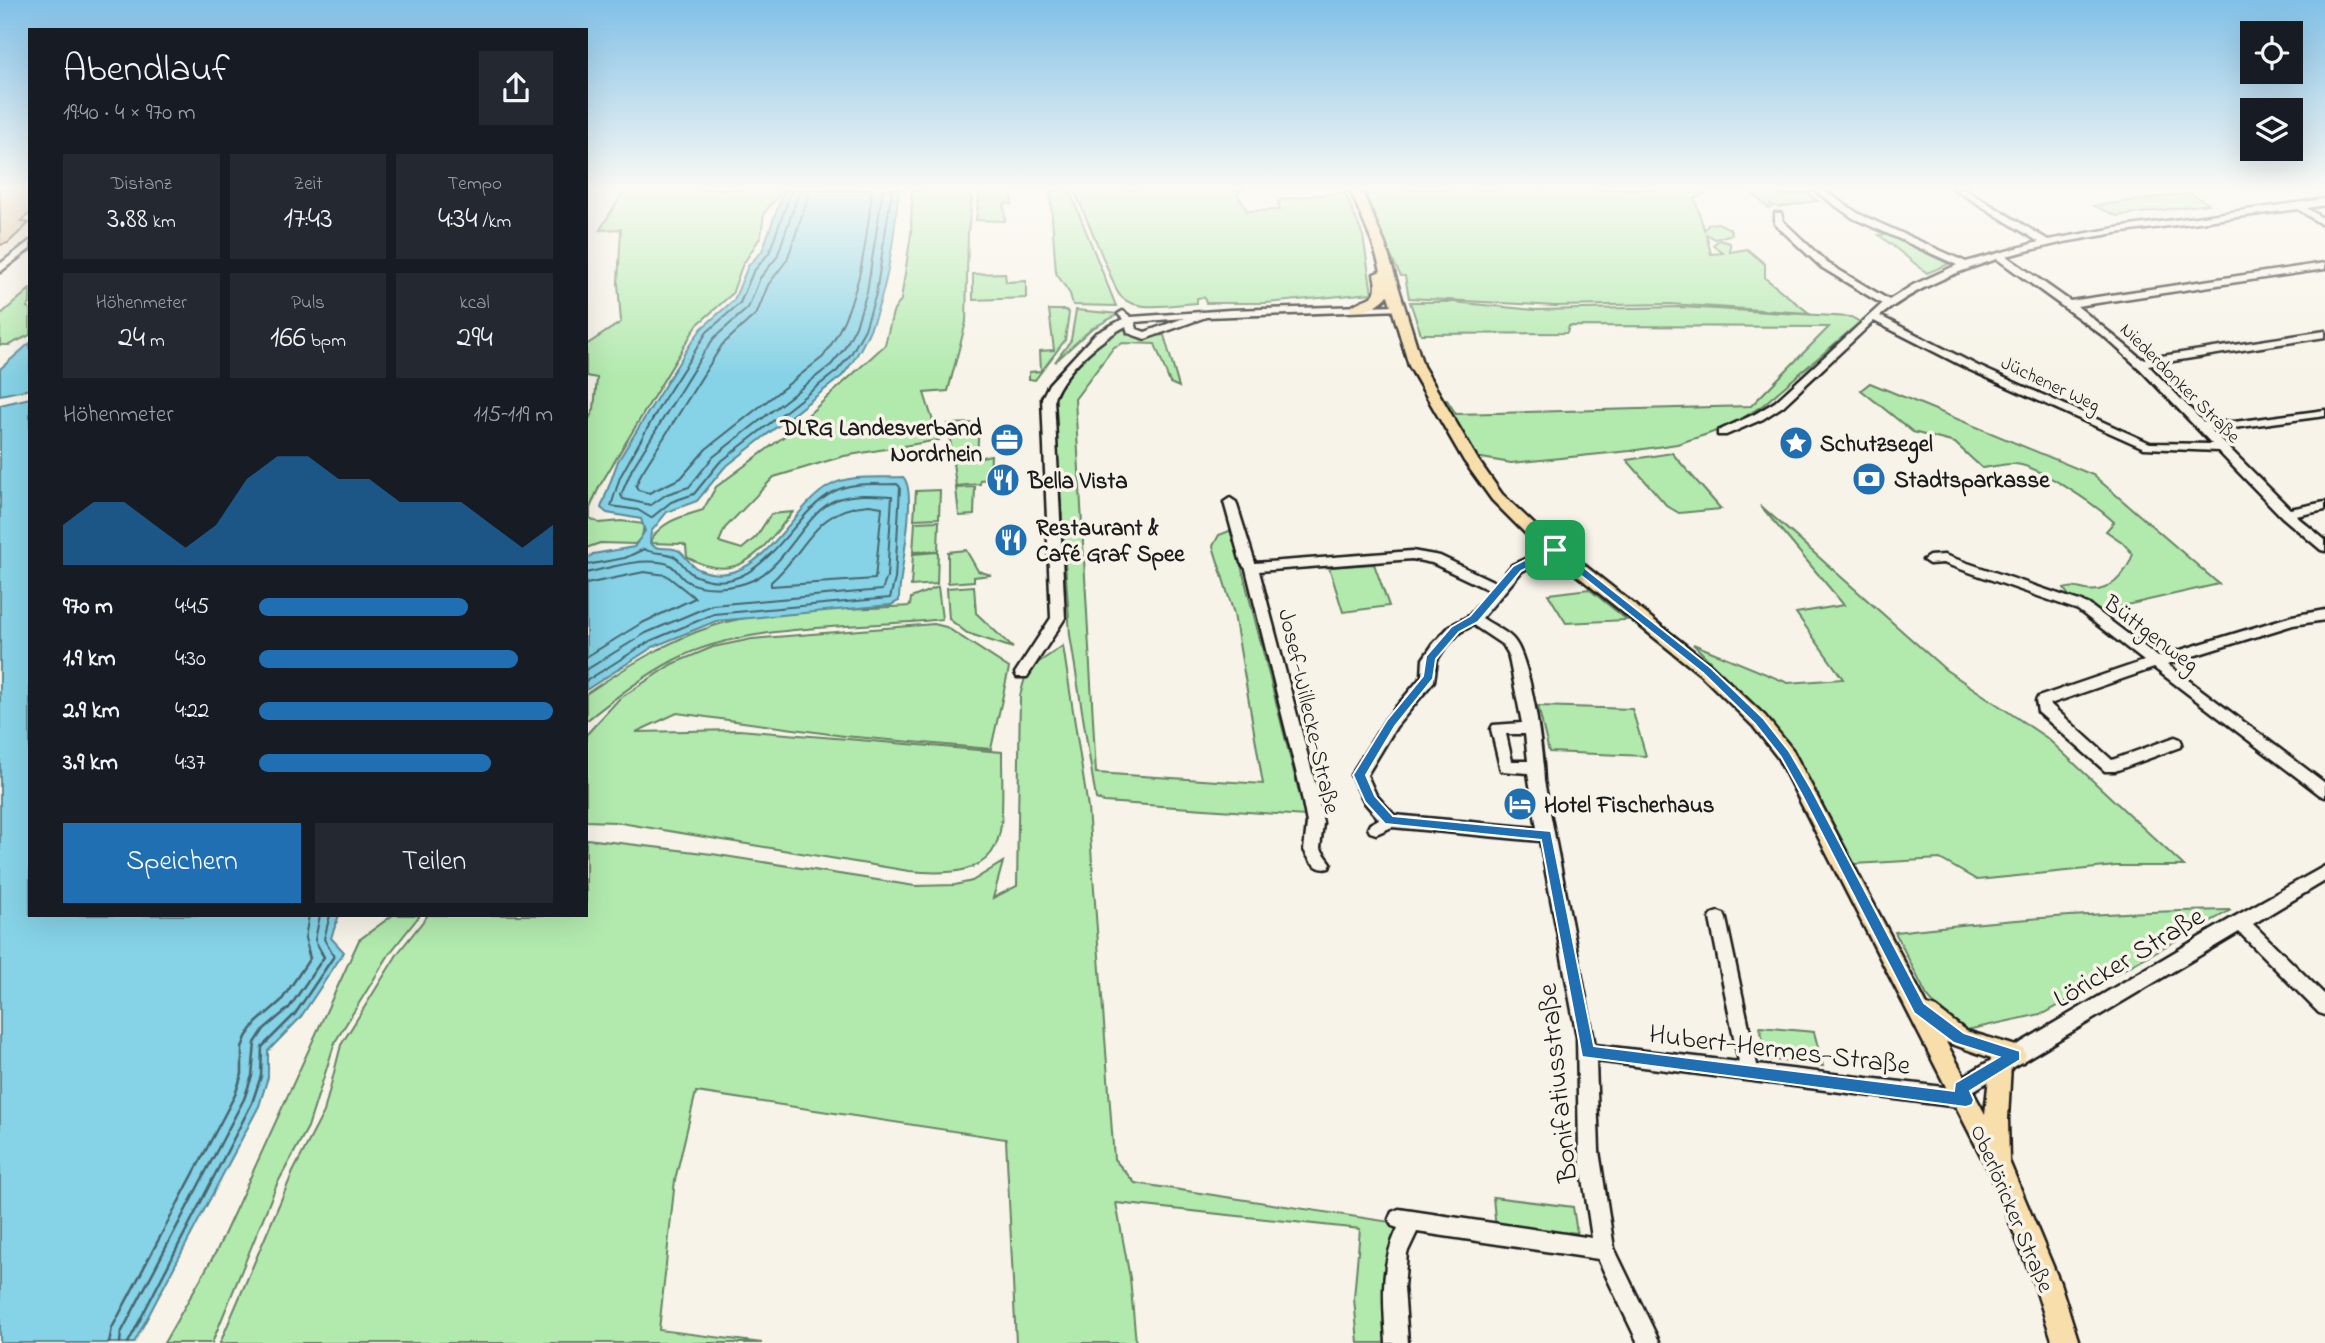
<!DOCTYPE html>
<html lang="de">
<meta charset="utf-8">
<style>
body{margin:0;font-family:"Indie Flower",sans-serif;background:#242831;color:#f1f3f6;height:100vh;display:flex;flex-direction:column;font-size:26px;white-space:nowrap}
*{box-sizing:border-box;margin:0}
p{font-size:23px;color:#9ea1a6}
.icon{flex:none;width:38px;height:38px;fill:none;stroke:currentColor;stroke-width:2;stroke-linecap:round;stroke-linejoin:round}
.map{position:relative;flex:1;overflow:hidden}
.details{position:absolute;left:28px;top:28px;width:560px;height:889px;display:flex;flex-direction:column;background:#171b24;border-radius:0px;box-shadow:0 7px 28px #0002}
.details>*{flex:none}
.fabs{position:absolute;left:2240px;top:21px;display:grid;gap:14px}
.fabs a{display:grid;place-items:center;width:63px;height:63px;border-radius:0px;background:#171b24;box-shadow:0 7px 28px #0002;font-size:35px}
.pin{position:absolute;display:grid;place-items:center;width:60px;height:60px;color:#fff;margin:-30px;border-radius:14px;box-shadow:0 4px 10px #0006}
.round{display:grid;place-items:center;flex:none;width:74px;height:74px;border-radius:0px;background:#242831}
.overview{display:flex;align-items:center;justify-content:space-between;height:119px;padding:0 35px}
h1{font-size:38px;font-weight:600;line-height:52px}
.stats{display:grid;grid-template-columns:repeat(3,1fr);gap:10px;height:119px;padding:7px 35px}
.stats div{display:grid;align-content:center;border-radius:0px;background:#242831;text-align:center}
.stats b{font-size:30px;font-weight:600}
.stats small{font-size:19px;font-weight:400}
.stats p{font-size:19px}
.chart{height:196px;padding:14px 35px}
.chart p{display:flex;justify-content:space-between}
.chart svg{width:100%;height:126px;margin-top:7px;fill:#1f6fb2;opacity:.7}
.button{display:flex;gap:14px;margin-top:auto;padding:14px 35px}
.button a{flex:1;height:80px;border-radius:0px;background:#1f6fb2;color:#fff;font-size:28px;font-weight:600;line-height:80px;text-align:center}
.button a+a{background:#242831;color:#f1f3f6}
ul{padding:0 35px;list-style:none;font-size:23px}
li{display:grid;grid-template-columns:112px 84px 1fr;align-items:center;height:52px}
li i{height:18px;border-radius:9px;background:#1f6fb2}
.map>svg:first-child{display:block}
</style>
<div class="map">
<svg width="2325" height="1343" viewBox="0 0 2325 1343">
<rect width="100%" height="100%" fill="#f7f3e8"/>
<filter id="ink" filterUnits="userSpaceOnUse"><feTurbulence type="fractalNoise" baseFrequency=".0143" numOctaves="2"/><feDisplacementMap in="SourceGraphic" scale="14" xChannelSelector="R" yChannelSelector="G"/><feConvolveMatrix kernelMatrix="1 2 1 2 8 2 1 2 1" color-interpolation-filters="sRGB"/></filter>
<g filter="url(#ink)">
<!-- built -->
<path fill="#efe2cd" d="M0,189H30V241L0,266Z"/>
<!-- green -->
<path fill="#b2eaae" stroke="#678365" stroke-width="2" d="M625,189H784L764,213L761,236L742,266L732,294L697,325L599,487L590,508V518L599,523L621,521L644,524L642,537L635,544L600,543L586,548V425L594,409L597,378L586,376V345L621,322L618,283L621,229L600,230Z
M912,189H973L968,232L966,322L948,391L924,393L939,440L844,456L774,477L725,528L719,542L742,549L756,537L771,514L793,512C761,549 741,587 687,557L686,546L682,544L650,543C658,522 683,516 703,510L716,487L786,435L885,345L893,312L901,300L911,234Z
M980,189H1012V204H1004L1005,221L976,220Z
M1050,189H1069L1116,306L1073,305L1070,294L1056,273Z
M1074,189H1245L1237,193L1247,211L1280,210L1278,202L1283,199L1345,192L1363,236L1372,293L1266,303H1206L1204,297L1197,298V303C1175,304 1129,315 1117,291Z
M1362,189H1711L1695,199L1704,230L1709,224L1718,223L1730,229L1732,234L1715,239L1706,234L1711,254L1723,253L1713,245L1719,240L1730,243V252L1747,249L1765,264V278L1809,313L1670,304L1555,306L1409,298L1405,276H1401C1385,249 1377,217 1362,189Z
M1748,189H1802L1778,193L1782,196L1807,193L1818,201L1779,207L1770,204L1772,207L1768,208Z
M2190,193L2209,204L2117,216L2094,206Z
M1879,235H1888L1949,264L1927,273Z
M1005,273L1006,282L1026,281V298L973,300V274Z
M30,289V304L27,307L30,309V335L9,345H0V315Z
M1410,302H1453L1535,310L1681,307L1851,317L1860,322L1763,405L1732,425L1708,434L1677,444L1630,451L1511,463L1476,457L1442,401L1447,400L1456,414L1751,406L1829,327L1569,326L1567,333L1421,334Z
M1049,310H1066L1069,313L1065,340L1035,380L1029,379V372L1041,371L1040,351L1054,350Z
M1076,310L1119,314L1091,329L1055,362L1071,340Z
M1124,327L1127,333L1143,338L1164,335L1179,387L1170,383L1155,344L1123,343L1114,347L1075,399L1096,773L1263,784L1234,614L1213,546L1219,535L1232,530L1305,816L1104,802L1096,799L1070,635L1054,401C1062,376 1099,337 1124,327Z
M1870,383L2093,475L2219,584L2096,612L2070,597L2064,589C2073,586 2076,588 2086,590C2110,594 2126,574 2133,554L2122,542L2106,531L2114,522C2097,506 2038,465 2015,464C2005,463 1993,467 1982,468L1955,443L1913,432L1861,390Z
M979,423L977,458L991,455L990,479L980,480V484L956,486L948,424Z
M1672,453L1721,509L1679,513L1667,506L1627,460Z
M975,487L974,515L959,516L956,488Z
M940,490L939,518L914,519L916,491Z
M1760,505L1946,670L2047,738L2184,866H2116L1977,880L1940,859L1855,864L1800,763L1761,713L1693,644L1788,683L1843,679L1796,613L1844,605Z
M939,521L938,551L913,552L915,522Z
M966,550L978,571L991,575L974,577V581L948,583V552Z
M938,552L937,584L911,586L913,554Z
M1374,564L1389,606L1343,612L1329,567Z
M974,586L976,613L1013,648L967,633L949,619L947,588Z
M938,587L942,619C861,629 746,622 674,660C642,677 614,699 586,721V694C626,667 667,641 713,626C766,608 853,610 910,606L911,598Z
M1589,589L1627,620L1566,623L1548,594Z
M934,624L946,627L1009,668L991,749L844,736L677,713L636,732L739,730L1002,752C1002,837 1014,881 909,871L615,822L586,821V735L619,699L672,664L713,647L752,639Z
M1063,646L1088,808L1114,1159L1135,1183L1397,1223L1385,1270L1388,1343H1358L1354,1298L1360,1229L1116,1203L1130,1278L1136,1343H1016L1006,1139L696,1092L675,1180L659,1330L762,1343H220L293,1172L324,1112L341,1045L398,953L428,915H586V839L712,854L915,886L955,885L972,881L1003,862L993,898L1017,886L1020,696L1027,670Z
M1538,706L1632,709L1646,756L1549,752Z
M2231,910L2045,1013L1967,1030L1951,1024L1927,996L1895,932C2007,919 2119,911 2231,910Z
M393,915H420L390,953L335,1042L308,1127L277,1184L212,1343H164L217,1250L359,940Z
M1760,1027L1814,1032L1823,1066L1767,1059Z
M1493,1197L1573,1207L1577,1233L1569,1232L1567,1239L1496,1230Z"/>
<!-- water -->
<path fill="#86d2e6" stroke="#5c8995" stroke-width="2" d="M793,189H899C892,254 885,324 842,376L724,468L697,501L667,512L651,532L650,543C658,552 670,545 679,551C686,556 690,565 698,569C758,595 788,509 829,486C849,474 881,478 903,477C919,492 898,578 899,601L891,605L716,621L653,647L586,690V560L593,554L634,547L645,531L641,519L607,513L601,508L618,461L689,346L702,328L734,300L748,266L762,251L783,193Z
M30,343V389L0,395V369Z
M30,398V915H339L331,938L344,952L300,1018L268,1051V1077L259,1106L134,1343H0V405Z"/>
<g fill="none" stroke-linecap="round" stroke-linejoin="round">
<!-- shore-far1 -->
<path stroke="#46656d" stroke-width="2" d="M792,189L769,253L753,272L740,303L707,332L661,404L620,477L611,506L638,510L651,518L671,502L694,494L719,463L837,371L851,354L865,329L876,294L892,189
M800,189L777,257L760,278L748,308L714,338L703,354L632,469L621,495L623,499L651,505L667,494L689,487L713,457L831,365L844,349L856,326L867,292L883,189
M811,189L787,260L768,285L757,313L722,345L641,474L636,486L638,490L649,493L681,478L706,449L823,357C859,307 866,249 872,189
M869,505L882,507L875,579L771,586V582C808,550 813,509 869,505Z
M586,565L625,558L644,549C654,555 666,551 675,557C682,561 685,571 694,575C759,604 788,516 833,492C852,481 876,485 897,484L900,487L895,579L890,598L714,614L650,641L586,681
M586,573C613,567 638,558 665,563C675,565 678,575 685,580C702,592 736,588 753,580C788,564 805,511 838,499C855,493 875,495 892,496L887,577L882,590L712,605L646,633L586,670
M586,584L644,572L666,575L695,598L640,624L586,657
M320,915L315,940L322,953
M330,915L324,939L332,953
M309,953L305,938L309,915"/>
<!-- shore -->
<path stroke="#46656d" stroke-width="2.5" d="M109,1343L112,1328L235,1095L242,1074V1048L246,1037L256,1023L281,1001L310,958L308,952
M120,1343L121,1333L244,1099L252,1076L255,1043L264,1029L289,1008L324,957L321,952
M128,1343L252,1103L261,1076L262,1047L295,1014L334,956L331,952"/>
</g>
<!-- building -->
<path fill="#dbb98d" stroke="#1c1c1c" stroke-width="2" d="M0,189H30V213L21,221L29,223L8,243L0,245Z"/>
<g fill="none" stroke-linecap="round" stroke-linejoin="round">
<defs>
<path id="minor" d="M1812,189H1822L1859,214L1966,262L2039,242L1954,189H1965L2048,240L2116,228L2325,199V205L2307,208L2325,220V227L2298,209L2116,233L2064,242L2006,256L2070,301L2325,263V269L2077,306L2142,359L2325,331V337L2148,365L2203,422H2234L2325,410V416L2234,428H2209L2290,509L2325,502V510L2296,516L2325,540V551L2321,550L2282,517L2218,451L2144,448L1970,370L1874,321L1783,406L1763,419L1726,435H1718V431L1755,414L1775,402L1882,304L1821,267L1775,224V213H1781L1783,221L1827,263L1889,300L1913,285L1957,265L1853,218ZM1997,259L2106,338L2140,369L2212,444L2150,443L1978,366L1880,316C1915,288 1956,272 1997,259Z
M30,241V249L0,272V264Z
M1398,305L1403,308L1402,310L1206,317L1145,339L1128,333L1126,326C1099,340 1065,370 1054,398L1065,618L1027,677H1017L1015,673L1051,618L1042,398L1049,384L1095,334L1123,319L1118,314L1123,311L1131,317L1230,310ZM1184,318L1145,332L1137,329L1135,322Z
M1230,498L1236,502L1255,563L1412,551L1440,556L1497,583L1512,565L1551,547H1559L1561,550L1559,553L1522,571L1482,618C1492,625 1506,631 1513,639C1531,658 1543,753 1544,781L1595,1045L1739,1062L1710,919L1712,914L1718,912L1724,914L1726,919L1757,1065L1952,1088L1954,1082L2234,917L2325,866V881L2253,924L2325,995V1015L2319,1013L2239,932L1971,1092L1975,1099L1973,1105L1966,1108L1596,1061L1599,1151L1614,1248L1660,1343H1638L1598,1259L1417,1232L1407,1253L1404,1287L1408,1343H1386C1384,1301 1379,1267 1398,1228L1392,1226L1389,1219L1392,1212L1399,1209L1592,1238L1579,1151L1577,1037L1540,841L1392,827L1376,834L1370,832L1368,828L1370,824L1379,819L1365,803L1351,775L1386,719L1422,676L1423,659L1434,643L1450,626L1469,616L1491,591L1432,563L1412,559L1259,571L1316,787L1323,823L1320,848L1331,863L1329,868C1317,872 1309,860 1304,850L1307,823L1300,787L1246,569L1241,563L1224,502ZM1473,625L1503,645L1508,653L1522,723L1493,725L1491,729L1501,771L1528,773L1537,828L1394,815L1376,795L1367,775L1396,727L1434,681L1437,660L1444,649L1460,632ZM1506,734H1525L1528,761H1512Z
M1944,555L2088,604L2158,657L2292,616L2325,610V620L2293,625L2167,664L2325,783V797L2320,795L2154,668L2050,704L2112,760L2175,737L2180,739L2182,743L2180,747L2115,771H2105L2038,712L2036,701L2038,697L2144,661L2078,610L1943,563L1929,564L1923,560L1929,556Z"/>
<path id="major" d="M1350,189H1361L1385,244L1423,366L1478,460L1502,494L1540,530L1713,667L1765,716L1792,749L1927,1005L1936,1008L1966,1031L2023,1048L2026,1055L2023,1062L2011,1064L2008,1119L2009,1161L2060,1283L2079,1343H2053L2034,1283L1991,1175L1778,758L1753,726L1701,675L1528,536L1492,500L1464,461L1409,366L1388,295C1381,305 1359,316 1349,309C1366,293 1381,305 1374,274L1381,271L1373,244ZM1946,1042L1991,1058L1985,1114Z"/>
</defs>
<!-- minor casing -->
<use href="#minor" stroke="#1c1c1c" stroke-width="5"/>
<!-- major casing -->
<use href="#major" stroke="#1c1c1c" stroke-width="5"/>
<!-- minor -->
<use href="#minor" fill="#f7f3e8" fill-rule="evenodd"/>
<!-- major -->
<use href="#major" fill="#f8deab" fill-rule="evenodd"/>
</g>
</g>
<!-- sky -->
<linearGradient id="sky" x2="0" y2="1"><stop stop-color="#81c0e7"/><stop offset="0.5" stop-color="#fbfaf5"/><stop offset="1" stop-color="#fbfaf5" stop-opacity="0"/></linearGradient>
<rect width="2325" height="377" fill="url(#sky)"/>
<!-- route -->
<path fill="#1f6fb2" stroke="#fff" stroke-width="2" fill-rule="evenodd" d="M1551,547H1558L1711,668L1763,718L1789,751L1812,790L1924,1003L1964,1033L2020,1051V1060L1970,1091L1974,1100L1972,1105L1966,1107L1582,1057L1541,840L1385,824L1365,802L1353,775L1387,720L1423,676L1426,656L1451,627L1470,616L1513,566ZM1554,554L1703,673L1755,724L1781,757L1802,795L1914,1013L1954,1043L1999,1057L1955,1083L1954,1091L1594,1046L1551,831L1393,816L1375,796L1366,775L1395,726L1433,679L1436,659L1459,632L1478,622L1521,571Z"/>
<!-- icons -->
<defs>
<symbol id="office-disc" viewBox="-11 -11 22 22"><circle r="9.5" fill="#1f6fb2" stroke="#f7f3e8"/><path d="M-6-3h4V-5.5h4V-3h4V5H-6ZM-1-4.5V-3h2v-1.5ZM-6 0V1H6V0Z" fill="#fff"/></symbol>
<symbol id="sight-disc" viewBox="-11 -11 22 22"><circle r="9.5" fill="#1f6fb2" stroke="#f7f3e8"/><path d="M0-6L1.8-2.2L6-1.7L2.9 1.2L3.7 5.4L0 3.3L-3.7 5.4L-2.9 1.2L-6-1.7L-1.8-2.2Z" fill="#fff"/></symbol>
<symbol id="bank-disc" viewBox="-11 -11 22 22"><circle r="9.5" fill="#1f6fb2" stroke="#f7f3e8"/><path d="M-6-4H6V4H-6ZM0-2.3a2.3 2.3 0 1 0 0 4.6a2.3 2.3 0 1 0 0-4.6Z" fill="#fff"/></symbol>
<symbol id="restaurant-disc" viewBox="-11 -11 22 22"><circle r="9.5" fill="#1f6fb2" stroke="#f7f3e8"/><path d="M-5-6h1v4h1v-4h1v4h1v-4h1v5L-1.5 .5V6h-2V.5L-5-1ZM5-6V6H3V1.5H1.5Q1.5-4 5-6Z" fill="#fff"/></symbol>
<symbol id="hotel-disc" viewBox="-11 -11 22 22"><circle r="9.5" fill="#1f6fb2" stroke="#f7f3e8"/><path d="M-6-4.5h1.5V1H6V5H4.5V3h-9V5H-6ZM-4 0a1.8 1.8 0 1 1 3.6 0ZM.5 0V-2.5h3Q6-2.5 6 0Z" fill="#fff"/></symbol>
</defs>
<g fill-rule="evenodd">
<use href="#office-disc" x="988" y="421" width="38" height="38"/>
<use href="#sight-disc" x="1777" y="424" width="38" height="38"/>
<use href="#bank-disc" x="1850" y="460" width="38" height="38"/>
<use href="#restaurant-disc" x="984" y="461" width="38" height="38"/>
<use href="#restaurant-disc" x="992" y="521" width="38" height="38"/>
<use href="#hotel-disc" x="1501" y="785" width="38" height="38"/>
</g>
<g text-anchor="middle" stroke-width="7" stroke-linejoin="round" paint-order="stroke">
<!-- far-street labels -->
<g font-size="19" fill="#1c1c1c" stroke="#f7f3e8">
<text transform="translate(2181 382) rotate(45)" y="7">Niederdonker Straße</text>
<text transform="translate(2051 383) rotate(25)" y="7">Jüchener Weg</text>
</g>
<!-- poi labels -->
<g font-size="23" font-weight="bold" fill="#1c1c1c" stroke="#f7f3e8" text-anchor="start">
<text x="982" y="435" text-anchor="end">DLRG Landesverband<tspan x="982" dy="26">Nordrhein</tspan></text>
<text x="1820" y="451">Schutzsegel</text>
<text x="1894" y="487">Stadtsparkasse</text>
<text x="1028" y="488">Bella Vista</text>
<text x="1036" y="535">Restaurant &amp;<tspan x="1036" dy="26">Café Graf Spee</tspan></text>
<text x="1544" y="812">Hotel Fischerhaus</text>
</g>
<!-- street labels -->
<g font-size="23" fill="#1c1c1c" stroke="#f7f3e8">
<text transform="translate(2152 633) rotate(37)" y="8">Büttgenweg</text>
<text transform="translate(1310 711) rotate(77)" y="8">Josef-Willecke-Straße</text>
<text transform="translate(2013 1208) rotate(67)" y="8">Oberlöricker Straße</text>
</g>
<!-- near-street labels -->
<g font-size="28" fill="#1c1c1c" stroke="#f7f3e8">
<text transform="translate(2128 956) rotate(-31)" y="10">Löricker Straße</text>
<text transform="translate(1780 1048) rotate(7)" y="10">Hubert-Hermes-Straße</text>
<text transform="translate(1556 1083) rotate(-96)" y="10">Bonifatiusstraße</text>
</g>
</g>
</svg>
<div class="fabs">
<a><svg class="icon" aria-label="locate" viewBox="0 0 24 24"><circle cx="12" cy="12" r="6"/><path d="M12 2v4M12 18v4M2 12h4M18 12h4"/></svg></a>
<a><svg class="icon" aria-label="layers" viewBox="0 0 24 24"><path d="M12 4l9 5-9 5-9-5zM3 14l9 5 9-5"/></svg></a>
</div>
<div class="pin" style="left:1555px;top:550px;background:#1e9e55"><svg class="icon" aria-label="arrive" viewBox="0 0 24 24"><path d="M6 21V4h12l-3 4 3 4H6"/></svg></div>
<section class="details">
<div class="overview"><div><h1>Abendlauf</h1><p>19:40 · 4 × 970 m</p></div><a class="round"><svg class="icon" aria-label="share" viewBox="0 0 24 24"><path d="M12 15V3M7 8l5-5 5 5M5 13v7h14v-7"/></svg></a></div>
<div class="stats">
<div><p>Distanz</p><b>3.88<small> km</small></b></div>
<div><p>Zeit</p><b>17:43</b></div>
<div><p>Tempo</p><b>4:34<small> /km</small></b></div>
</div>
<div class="stats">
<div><p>Höhenmeter</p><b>24<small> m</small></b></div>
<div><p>Puls</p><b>166<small> bpm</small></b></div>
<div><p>kcal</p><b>294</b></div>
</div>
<div class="chart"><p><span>Höhenmeter</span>115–119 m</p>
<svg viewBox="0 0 160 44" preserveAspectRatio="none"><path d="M0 44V30L10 22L20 22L30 30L40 38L50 30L60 14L70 6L80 6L90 14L100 14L110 22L120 22L130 22L140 30L150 38L160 30V44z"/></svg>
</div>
<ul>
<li><b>970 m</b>4:45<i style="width:71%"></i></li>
<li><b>1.9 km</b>4:30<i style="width:88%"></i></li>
<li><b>2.9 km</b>4:22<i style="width:100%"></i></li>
<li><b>3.9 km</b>4:37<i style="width:79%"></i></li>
</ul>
<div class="button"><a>Speichern</a><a>Teilen</a></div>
</section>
</div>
